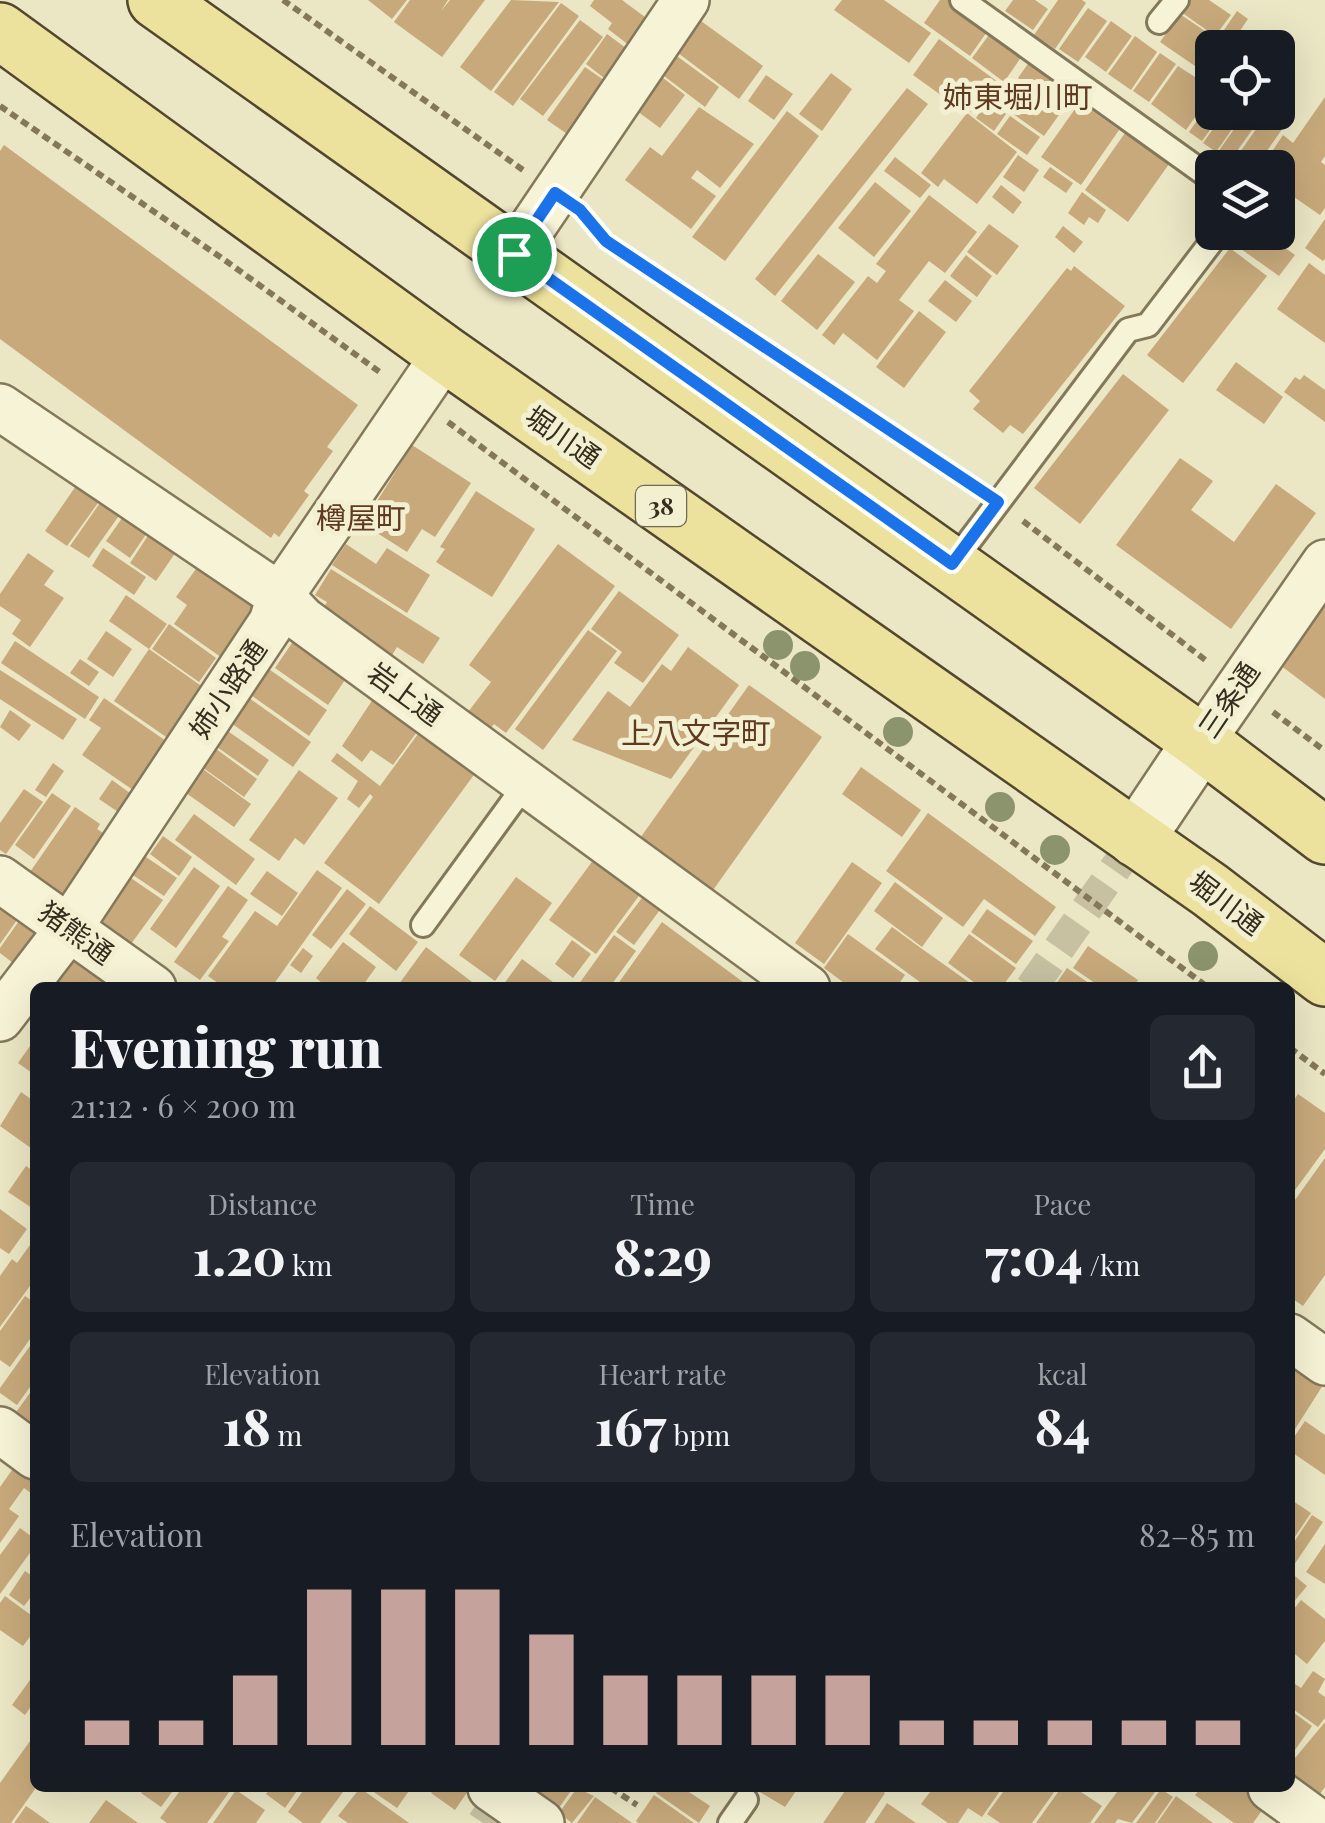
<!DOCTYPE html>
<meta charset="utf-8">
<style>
body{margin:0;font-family:"Playfair Display","Noto Sans JP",serif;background:#242831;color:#f1f3f6;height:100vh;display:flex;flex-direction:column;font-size:38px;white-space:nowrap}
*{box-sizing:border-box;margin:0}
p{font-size:32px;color:#9ea1a6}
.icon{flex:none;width:55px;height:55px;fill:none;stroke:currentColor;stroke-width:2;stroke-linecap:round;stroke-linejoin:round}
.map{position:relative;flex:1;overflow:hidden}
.sheet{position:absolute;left:30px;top:982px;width:1265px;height:810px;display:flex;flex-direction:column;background:#171b24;border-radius:15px;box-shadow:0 10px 40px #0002}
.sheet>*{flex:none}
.buttons{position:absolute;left:1195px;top:30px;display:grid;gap:20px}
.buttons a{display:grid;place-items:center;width:100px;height:100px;border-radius:15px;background:#171b24;box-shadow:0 10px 40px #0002;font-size:50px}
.pin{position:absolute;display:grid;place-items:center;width:85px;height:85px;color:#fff;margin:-42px;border:5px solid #fff;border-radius:50%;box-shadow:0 2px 10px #0007}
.round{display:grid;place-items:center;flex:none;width:105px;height:105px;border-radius:15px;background:#242831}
.headline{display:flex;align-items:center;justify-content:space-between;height:170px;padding:0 40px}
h1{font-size:55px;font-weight:800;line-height:75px}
.stats{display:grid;grid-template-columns:repeat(3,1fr);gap:15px;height:170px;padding:10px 40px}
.stats div{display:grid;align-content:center;border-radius:15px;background:#242831;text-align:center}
.stats b{font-size:50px;font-weight:800}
.stats small{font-size:28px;font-weight:400}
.stats p{font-size:28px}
.chart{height:280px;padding:20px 40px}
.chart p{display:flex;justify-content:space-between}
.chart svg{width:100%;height:180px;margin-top:10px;stroke:#c5a29c;stroke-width:6}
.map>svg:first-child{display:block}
</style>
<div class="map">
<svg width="1325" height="1823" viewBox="0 0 1325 1823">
<rect width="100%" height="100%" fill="#ebe6c3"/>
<!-- building -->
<path fill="#c7a97b" d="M368,0H407L392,19Z
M410,0H448L441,11L450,0H485L442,57L394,22Z
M511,0L559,2L491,91L460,67Z
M594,0H622L649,20L630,46L608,29L612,23L590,6Z
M842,0H884L931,33L909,63L834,10Z
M940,0H954L991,26L970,56L924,23Z
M1013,0H1035L1048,9L1033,30L1005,11Z
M1058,0H1082L1086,3L1055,49L1034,35Z
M1190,0H1209L1231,15L1215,36L1181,12Z
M561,3L579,16L513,106L494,92Z
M1088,8L1107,21L1078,62L1059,49Z
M1237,11L1248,19L1235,38L1224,30Z
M1180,14L1215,38L1195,66L1160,42Z
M580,20L603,37L543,116L520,99Z
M701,21L763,66L739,99L678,53Z
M1111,21L1132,36L1106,72L1085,57Z
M994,28L1026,50L1004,82L972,58Z
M607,34L630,51L608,81L586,64Z
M1135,36L1157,52L1131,90L1108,74Z
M939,39L1002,85L995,96L991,93L975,115L966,108L971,101L959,93L952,103L913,75Z
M670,51L719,87L705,107L656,70Z
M1160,53L1176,64L1149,102L1133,91Z
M1032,58L1072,87L1058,107L1018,78Z
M1178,66L1212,88V93L1186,130L1151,104Z
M585,67L608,83L570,136L547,120Z
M831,73L852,89L822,131L799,114Z
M658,74L685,95L660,128L633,108Z
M766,75L793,94L774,120L748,101Z
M1022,85L1061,112L1044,136L1005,108Z
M907,88L928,104L775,296L755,279Z
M991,96L1000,102L997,108L1006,114L994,131L976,118Z
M1325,97V156L1321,162L1325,165V208L1320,215L1294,197L1289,204L1278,196L1281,181L1278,179V168H1261L1283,135L1293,143Z
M1212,99V112H1223L1202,141L1189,132Z
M1080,102L1119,130L1081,185L1041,157Z
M699,107L754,144L720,188L697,170L691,178L716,196L691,229L625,180L650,147L662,156Z
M787,111L819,136L725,261L692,237Z
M1225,112H1244L1216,152L1203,143Z
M1246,112L1262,116L1230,161L1218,152Z
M1268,112L1285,125L1255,168H1242L1233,162Z
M967,113L1017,152L977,204L944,179L938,187L921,173Z
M1010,116L1040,137L1027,155L997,134Z
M1125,133L1169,164L1128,222L1085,190Z
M4,145L358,405L327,447L333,451L304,491L309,495L279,537L274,533L271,538L0,339V151Z
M1018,155L1039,170L1024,192L1003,177Z
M895,157L931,185L920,198L884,171Z
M1050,167L1073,183L1066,193L1043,177Z
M875,182L911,211L874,257L838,228Z
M1001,185L1022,202L1013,214L992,197Z
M1082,192L1106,210L1098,223L1089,217L1084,225L1068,213Z
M929,195L977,232L945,273L929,261L899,300L914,311L877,360L843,333L834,345L822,335L868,276L877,283L886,271L876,264Z
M1325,219V259L1323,261L1305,248Z
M989,224L1019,246L997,275L967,252Z
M1063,226L1083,242L1074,253L1055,237Z
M1242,232H1263L1295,255L1279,276L1234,244Z
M1230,248L1267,276L1183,383L1147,355Z
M818,254L855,282L817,330L781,301Z
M966,255L992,276L977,297L950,276Z
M1309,263L1325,275V343L1277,309Z
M1074,266L1125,306L1023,434L1010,425L1003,433L973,409L980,401L969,391L1067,268L1071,271Z
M945,280L972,301L956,322L928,301Z
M919,311L946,332L904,388L876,367Z
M1236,362L1283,397L1264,424L1216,390Z
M1123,374L1169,410L1080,524L1034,488Z
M1304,375L1325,390V422L1284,392L1295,377L1300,380Z
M412,445L471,483L435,537L422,529L407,552L363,524Z
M1180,458L1213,481L1191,510L1234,542L1276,484L1316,513L1231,629L1116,545Z
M80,480L103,496L67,546L45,531Z
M476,491L535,529L492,597L436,562L445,549L440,547Z
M104,497L123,510L89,558L70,546Z
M127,511L151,527L130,558L106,541Z
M151,531L178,549L156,581L130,563Z
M346,544L376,564L387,548L430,575L407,613L332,565Z
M558,544L615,586L506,733L494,724L490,729L468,712L491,682L469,665Z
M103,548L146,577L134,595L92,566Z
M28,553L54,571L44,585L64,598L30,647L12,634L21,620L0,606V594Z
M198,566L260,609L225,660L174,624L187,605L176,597Z
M331,569L440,638L423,664L397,647L391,657L322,610L327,602L315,595Z
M619,591L679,635L643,683L614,663L622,652L591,629Z
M126,595L167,624L149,649L109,621Z
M1325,605V699L1280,665Z
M169,624L216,658L199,682L152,649Z
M588,630L617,651L543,750L515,729Z
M106,631L132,649L113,677L87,659Z
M294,640L347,677L328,705L275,668Z
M15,641L99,697L85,719L1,663Z
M688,647L739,685L671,779L572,740L608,691L630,707L662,664L671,671Z
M149,649L207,690L172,741L114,701Z
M80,659L99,672L89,686L70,673Z
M266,667L327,710L309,736L248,693Z
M0,670L77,719L63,740L0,699Z
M749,685L822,737L711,893L638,841Z
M377,693L422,725L393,765L371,750L362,762L342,746Z
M104,698L169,743L136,792L82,755L101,728L89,720Z
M249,698L311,742L293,767L231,723Z
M10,710L31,725L19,741L0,727Z
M222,727L269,760L258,776L210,742Z
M423,727L479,768L379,904L324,863L373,797L370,794L359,808L347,799L358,781L331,761L337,753L380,786Z
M208,743L257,779L244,797L195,762Z
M53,763L64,771L46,797L35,790Z
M196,764L251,804L234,827L179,788Z
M861,767L921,810L902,837L842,794Z
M299,770L338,798L304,845L295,838L279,861L249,840Z
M112,780L134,796L121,814L99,799Z
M24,789L43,802L6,854L0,850V823Z
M52,793L71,806L34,859L15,845Z
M75,807L100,824L97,829L108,836L67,897L30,872Z
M928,813L1056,907L1035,936L984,899L963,927L886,871Z
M194,814L255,859L236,885L175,840Z
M163,836L192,857L179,876L150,854Z
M137,851L177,878L164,896L124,869Z
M597,855L644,889L596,954L549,920Z
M852,862L882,883L824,964L795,943Z
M194,867L220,886L176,948L150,929Z
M317,870L342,888L271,988H225L208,976L255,911L277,926Z
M267,871L298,893L282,916L250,894Z
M125,874L163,900L131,944L94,917Z
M516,877L552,903L495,981L459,955Z
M895,882L943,918L922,947L874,911Z
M228,886L248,900L222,937L229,941L200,980L174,962Z
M347,889L366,904L331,949L312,935Z
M648,890L665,903L634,945L616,932Z
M0,903L24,910L0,944Z
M370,906L418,942L396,971L349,934Z
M28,908L48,922L17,966L0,953V948Z
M987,909L1033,941L1016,964L971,932Z
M662,922L751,988H615Z
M892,927L918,946L977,988H928L875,949Z
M848,934L905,975L896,988H851L824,968Z
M969,934L1016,968L1001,988H982L948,963Z
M614,935L636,951L609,988H576Z
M572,940L591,954L573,978L555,964Z
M343,942L376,967L361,988H328L316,978Z
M1088,946L1138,980L1133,988H1102L1073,968Z
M426,947L480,988H396Z
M77,948L119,988H49Z
M303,948L313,956L301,973L290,965Z
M522,959L561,988H501Z
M1067,968L1096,988H1053Z
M35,1039V1075L18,1063Z
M21,1092L35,1102V1151L0,1126Z
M1298,1094L1325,1113V1149L1290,1197V1106Z
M1325,1158V1275L1303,1306L1290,1297V1207Z
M26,1166L35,1172V1210L8,1192Z
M0,1209L27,1229L9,1254L0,1248Z
M35,1238V1279L0,1327V1276L12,1259L17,1263Z
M25,1296L35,1303V1332L10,1367L0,1360V1331Z
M35,1339V1380L17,1405L0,1393V1388Z
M1290,1358L1325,1382L1290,1437Z
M35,1386V1430L11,1419Z
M1305,1421L1325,1435V1475L1290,1451V1443Z
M17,1463L35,1476V1496L24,1488L9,1509L19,1516L0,1543V1487Z
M1290,1499L1311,1513L1290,1544Z
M1312,1515L1323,1522L1294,1565L1290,1562V1548Z
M20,1528L35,1539V1546L0,1594V1555Z
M1325,1544V1584L1306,1572Z
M25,1571L35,1578V1592L24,1606L9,1595Z
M1290,1572L1307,1586L1292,1604L1290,1602Z
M5,1596L35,1618V1630L23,1646L0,1630V1603Z
M1301,1600L1325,1619V1641L1307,1664L1290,1650V1614Z
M1313,1671L1325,1679L1318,1692L1325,1697V1718L1318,1727L1290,1707V1691L1295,1684L1301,1688Z
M35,1673V1701L25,1715L12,1705Z
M1290,1710L1312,1726L1290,1757Z
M1325,1722V1787L1315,1801L1290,1783V1764Z
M35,1734V1789L11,1823H0V1783Z
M145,1788H175L161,1807L141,1793Z
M182,1788H232L207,1823H167L160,1818Z
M270,1788H299L285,1808L266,1794Z
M305,1788H346L320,1823H303L288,1812Z
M360,1788L409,1823H348L338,1816Z
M368,1788H411L397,1808Z
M435,1788H470L455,1810L431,1793Z
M527,1788H573L556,1812Z
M577,1788L594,1796L572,1823L559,1813Z
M660,1788H683L710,1806L699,1823L656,1793Z
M753,1788H798L785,1807Z
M847,1788H877L885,1793L865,1823H823Z
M933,1788H1002L982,1817L968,1808L958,1823H948L921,1804Z
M1006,1788H1057L1032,1823H1000L987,1814Z
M1061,1788H1075L1102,1806L1090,1823H1036Z
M1120,1788H1158L1132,1823L1118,1819L1115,1823H1094Z
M1201,1788H1248L1268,1802L1253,1823H1234L1195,1795Z
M1161,1789L1173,1797L1155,1823H1136Z
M236,1790L265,1810L256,1823H213Z
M654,1795L694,1823H638L636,1821Z
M1176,1796L1213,1823H1157Z
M595,1797L632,1823H577Z
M106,1800L138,1823H89Z
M887,1803L916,1823H874Z
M26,1806L32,1810L50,1823H14Z"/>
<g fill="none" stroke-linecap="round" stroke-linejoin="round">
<!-- pedestrian-tunnel -->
<path stroke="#c7c1a2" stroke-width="32" stroke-dasharray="32 16" stroke-linecap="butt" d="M1031,988L1136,839
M483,1823L506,1788"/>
<defs>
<path id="service" d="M962,0L1212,179
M1159,22L1177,0
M952,564L1128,330L1148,325L1219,232
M423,925L527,782
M730,1823L746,1800"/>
<path id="minor" d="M514,254L686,0
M0,407L280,596L303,620L807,988
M1201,742L1325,563
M0,879L153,988
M0,1018L69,928L272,622L280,596L445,354
M1290,1337L1325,1362
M0,1430L35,1456
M491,1788L541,1823
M1271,1788L1319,1823"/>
<path id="tertiary" d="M1136,839L1201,742"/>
<path id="primary" d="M156,0L1201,742L1325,836
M0,31L445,354L1210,890L1325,978"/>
</defs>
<!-- service casing -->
<use href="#service" stroke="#84785b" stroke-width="28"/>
<!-- minor casing -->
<use href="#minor" stroke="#84785b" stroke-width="50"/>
<!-- tertiary casing -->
<use href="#tertiary" stroke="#84785b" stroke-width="60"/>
<!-- primary casing -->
<use href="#primary" stroke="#52462f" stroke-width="60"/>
<!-- path -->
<path stroke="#84785b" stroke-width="6" stroke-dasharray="8 5" stroke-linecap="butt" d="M283,0L523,170
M0,106L226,261L381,373
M588,220L606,241L972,484
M448,422L1209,988
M1023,521L1208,662
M1273,712L1325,751
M1290,1048L1325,1074
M611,1788L637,1805"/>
<!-- service -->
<use href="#service" stroke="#f6f3d6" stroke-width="22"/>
<!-- minor -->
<use href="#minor" stroke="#f6f3d6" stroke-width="45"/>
<!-- tertiary -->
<use href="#tertiary" stroke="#f6f3d6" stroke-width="55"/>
<!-- primary -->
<use href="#primary" stroke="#ece29d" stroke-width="55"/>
</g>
<!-- trees -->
<g fill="#8c946d">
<circle cx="778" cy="645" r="15"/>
<circle cx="805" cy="666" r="15"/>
<circle cx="898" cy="732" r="15"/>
<circle cx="1000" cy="807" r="15"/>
<circle cx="1055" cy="850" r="15"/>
<circle cx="1203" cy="956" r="15"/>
</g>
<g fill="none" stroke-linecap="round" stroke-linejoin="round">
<defs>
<path id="route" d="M555,193L580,210L606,241L998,502L952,564L514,254Z"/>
</defs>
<!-- route casing -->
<use href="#route" stroke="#fff" stroke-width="20"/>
<!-- route -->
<use href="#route" stroke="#1a73e8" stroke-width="12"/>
</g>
<g text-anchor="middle" stroke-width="10" stroke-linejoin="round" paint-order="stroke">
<!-- shield labels -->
<rect fill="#f3f0d2" stroke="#6e6854" stroke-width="2.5" x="636" y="486" width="50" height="40" rx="8"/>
<g font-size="25" font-weight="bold" fill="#352d1e">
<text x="661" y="515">38</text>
</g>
<!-- street labels -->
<g font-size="28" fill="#352d1e" stroke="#f3f0d2">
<text transform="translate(563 437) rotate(35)" y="10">堀川通</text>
<text transform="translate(228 689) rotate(-56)" y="10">姉小路通</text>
<text transform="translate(405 694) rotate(36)" y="10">岩上通</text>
<text transform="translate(1229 700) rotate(-56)" y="10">三条通</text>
<text transform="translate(1226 903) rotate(37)" y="10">堀川通</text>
<text transform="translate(76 933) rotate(36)" y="10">猪熊通</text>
</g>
<!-- neighbourhood labels -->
<g font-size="30" fill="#5f3920" stroke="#f3f0d2">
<text x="1018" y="108">姉東堀川町</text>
<text x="361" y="529">樽屋町</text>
<text x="696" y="744">上八文字町</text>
</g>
</g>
</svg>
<div class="buttons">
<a><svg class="icon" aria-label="locate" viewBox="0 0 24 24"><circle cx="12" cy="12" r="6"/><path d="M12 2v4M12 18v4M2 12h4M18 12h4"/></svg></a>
<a><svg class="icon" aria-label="layers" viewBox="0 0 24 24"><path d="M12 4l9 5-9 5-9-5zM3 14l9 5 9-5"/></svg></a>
</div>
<div class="pin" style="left:514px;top:254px;background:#1e9e55"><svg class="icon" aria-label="arrive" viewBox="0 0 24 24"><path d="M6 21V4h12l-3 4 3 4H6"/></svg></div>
<section class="sheet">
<div class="headline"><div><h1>Evening run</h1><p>21:12 · 6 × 200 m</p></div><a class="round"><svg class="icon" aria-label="share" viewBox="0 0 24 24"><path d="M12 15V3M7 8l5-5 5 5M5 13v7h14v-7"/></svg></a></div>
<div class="stats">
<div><p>Distance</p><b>1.20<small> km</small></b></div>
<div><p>Time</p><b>8:29</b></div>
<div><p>Pace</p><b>7:04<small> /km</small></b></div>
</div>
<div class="stats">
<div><p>Elevation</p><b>18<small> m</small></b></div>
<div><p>Heart rate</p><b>167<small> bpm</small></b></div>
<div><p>kcal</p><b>84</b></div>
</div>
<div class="chart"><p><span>Elevation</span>82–85 m</p>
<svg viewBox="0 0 160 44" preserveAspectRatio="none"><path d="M5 44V38M15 44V38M25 44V27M35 44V6M45 44V6M55 44V6M65 44V17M75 44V27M85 44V27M95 44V27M105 44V27M115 44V38M125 44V38M135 44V38M145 44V38M155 44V38"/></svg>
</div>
</section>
</div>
